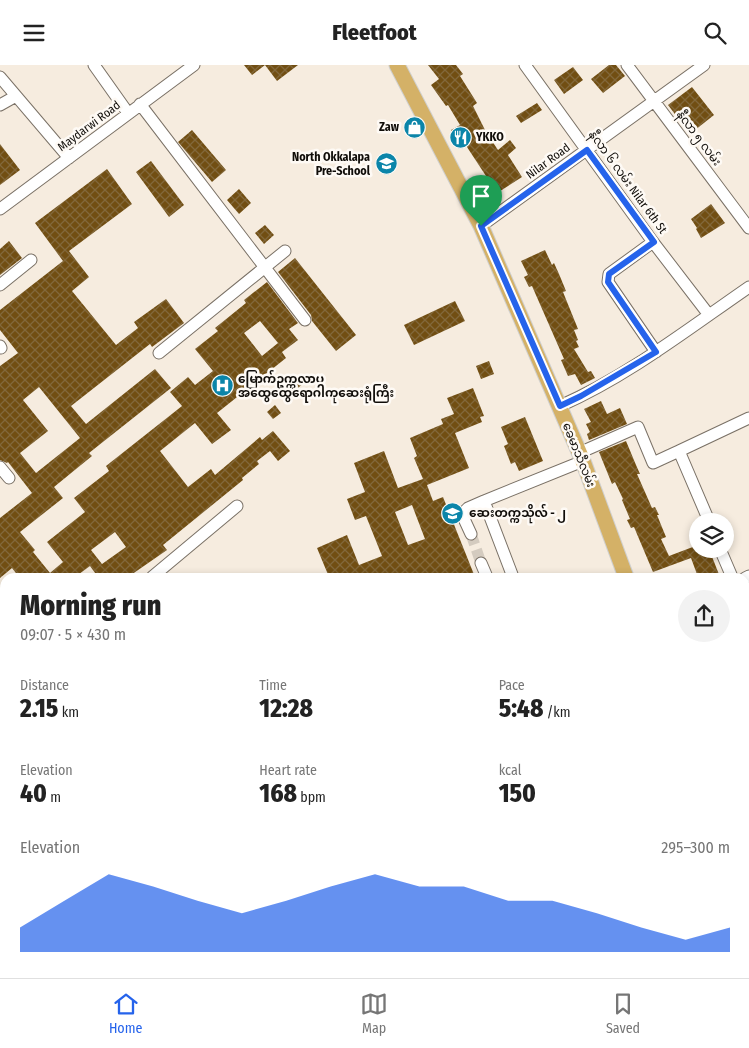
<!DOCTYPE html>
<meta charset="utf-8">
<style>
body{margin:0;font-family:"Fira Sans Condensed","Noto Sans Myanmar",sans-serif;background:#f2f2f2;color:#222;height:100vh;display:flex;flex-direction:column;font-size:19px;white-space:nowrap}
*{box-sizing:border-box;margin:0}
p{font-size:16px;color:#767676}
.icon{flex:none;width:28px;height:28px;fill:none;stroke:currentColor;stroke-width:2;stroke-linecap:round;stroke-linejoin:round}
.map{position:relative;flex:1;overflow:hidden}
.drawer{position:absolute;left:0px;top:508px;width:750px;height:406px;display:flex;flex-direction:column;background:#fff;border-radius:15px 15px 0 0;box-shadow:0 2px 8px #0003}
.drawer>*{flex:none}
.fabs{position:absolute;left:689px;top:448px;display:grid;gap:10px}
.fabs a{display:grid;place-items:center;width:45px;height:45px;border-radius:50%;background:#fff;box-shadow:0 2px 8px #0003;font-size:25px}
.pin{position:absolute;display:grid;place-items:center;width:42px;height:42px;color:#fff;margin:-51px -21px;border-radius:50% 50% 50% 0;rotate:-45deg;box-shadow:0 0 5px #0007}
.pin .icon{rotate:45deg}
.round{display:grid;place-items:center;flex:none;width:52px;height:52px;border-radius:26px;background:#f2f2f2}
.summary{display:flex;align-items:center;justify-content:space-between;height:85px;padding:0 20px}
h1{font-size:28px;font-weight:800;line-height:38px}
.figures{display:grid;grid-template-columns:repeat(3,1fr);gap:8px;height:85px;padding:5px 20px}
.figures div{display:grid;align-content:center}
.figures b{font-size:25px;font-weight:800}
.figures small{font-size:14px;font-weight:400}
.figures p{font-size:14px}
.chart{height:140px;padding:10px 20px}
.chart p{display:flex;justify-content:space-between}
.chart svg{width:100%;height:90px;margin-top:5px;fill:#2563eb;opacity:.7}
header{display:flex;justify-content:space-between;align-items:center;height:65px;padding:0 20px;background:#fff;font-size:22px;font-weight:800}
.menu{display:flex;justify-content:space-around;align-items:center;height:70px;border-top:1px solid #e0e0e0;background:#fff;font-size:14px;color:#767676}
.menu a{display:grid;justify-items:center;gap:2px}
.menu .current{color:#2563eb}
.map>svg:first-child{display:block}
</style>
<header><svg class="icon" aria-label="menu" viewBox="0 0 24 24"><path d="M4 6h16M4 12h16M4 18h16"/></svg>Fleetfoot<svg class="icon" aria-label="search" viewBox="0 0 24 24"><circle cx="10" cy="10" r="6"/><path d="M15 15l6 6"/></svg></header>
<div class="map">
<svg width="749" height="913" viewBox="0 0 749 913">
<defs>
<pattern id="building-cross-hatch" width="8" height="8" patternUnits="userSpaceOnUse" patternTransform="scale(1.25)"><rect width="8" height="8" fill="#714e12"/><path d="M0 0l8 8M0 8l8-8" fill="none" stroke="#82683b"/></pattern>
</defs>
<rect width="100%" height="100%" fill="#f6ecdf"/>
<!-- building -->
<path fill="url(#building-cross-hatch)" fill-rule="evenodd" d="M244,0H298L277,16L265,0L252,10Z
M428,0H456L463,9L460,11L477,38L473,41L486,67L498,85L510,75L516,83L508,90L522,112L494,130L483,113L486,111L465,79L460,81L451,65L460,60L448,40L446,41L431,20L439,14Z
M609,0H616L625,11L603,28L591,14Z
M573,2L583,15L564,29L554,15Z
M692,22L714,50L690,69L668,40Z
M537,38L542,45L521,58L516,51Z
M192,65L226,105L212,117L178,77Z
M0,79L20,105L0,120Z
M151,96L184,140L169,152L136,107Z
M107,104L132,139L69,186L89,212L72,226L116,280L138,263L134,257L166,234L184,258L152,282L150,279L71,341L86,359L155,304L171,323L89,388L92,391L54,422L63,433L20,467L35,485L33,487L50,508L63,497L47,477L85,447L74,433L109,406L106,401L182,341L170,327L188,312L195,320L213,306L195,284L218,266L215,263L246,238L244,235L267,217L298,258L289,264L298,275L282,287L286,293L217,348L231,365L212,379L195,358L160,386L188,422L211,404L215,410L260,372L262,375L273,366L290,386L278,396L270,386L257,396L259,399L242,413L243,415L163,480L167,485L128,512H98L90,501L75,512H19L12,503L0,513V453L32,428L8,397L7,398L0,395V301L18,288L0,265V245L63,196L35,158ZM260,256L278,278L262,291L244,268ZM39,322L80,373L36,408L20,388L48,366L23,335ZM115,467L126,482L102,499L91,485Z
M239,124L251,138L239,149L227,135Z
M711,139L725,158L701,173L696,164L697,163L691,154Z
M265,160L274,170L264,179L255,168Z
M9,176L22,193L0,210V184Z
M545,185L552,200L554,198L559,209L566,226L563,227L578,264L574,265L578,275L576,276L579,282L574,284L588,307L591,306L595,313L581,320L575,309L568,311L561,295L564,294L532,221L529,222L524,212L528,210L521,196Z
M295,193L356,270L336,286L312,256L311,250L278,207Z
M455,236L465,256L414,280L404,260Z
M489,296L494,309L481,314L476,301Z
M301,309L307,316L287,331L282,324Z
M473,323L484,351L480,352L482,357L455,368L469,403L427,420L433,436L443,432L475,512H329L317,483L347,470L359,500L382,491L366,451L355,455L347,434L365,427L354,398L384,386L398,423L423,414L414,393L417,391L410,373L443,359L441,354L454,349L447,333ZM412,440L425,474L408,480L395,447Z
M601,336L607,349L620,343L627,359L589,375L587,369L590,367L586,359L591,357L584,344Z
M275,340L281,348L273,354L267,347Z
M525,352L543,396L519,406L515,397L511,399L504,381L508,379L501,362Z
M626,376L636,400L640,409H637L652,443L655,442L659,450H657L666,472L661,474L669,491L698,480V484H709L720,512H698L691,493L653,507L634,462L631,463L627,455L630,454L622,435L623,434L615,417L612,419L599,387Z"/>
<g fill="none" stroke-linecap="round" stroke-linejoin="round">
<!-- minor-tunnel -->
<path stroke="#d4cbbf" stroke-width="11" stroke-dasharray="11 5.5" stroke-linecap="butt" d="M471,469L481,498"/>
<defs>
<path id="minor" d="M94,0L128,48
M525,0L653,177L709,250
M627,0L749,163
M0,12L69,93
M140,39L305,255
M0,40L16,31
M0,144L194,0
M481,161L704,0
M653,177L609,209L608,217L656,287
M0,220L31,195
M0,281L1,283
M159,288L285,186
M560,341C628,311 688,264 749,222
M679,386L749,353
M579,388L638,362L653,398L679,386L709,456
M0,402L9,413
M471,469L465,456V446L468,443L484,436
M720,484L732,512
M481,498L487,512
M152,512L237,441
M513,512L484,436L583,396
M745,513L749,511
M0,540L5,544
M745,541L749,550
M745,733L749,731
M0,764L3,756
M0,884L5,886
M30,909L32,913
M445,909L446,913"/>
<path id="major" d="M397,0L481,161L583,396L626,512
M745,809L749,820"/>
</defs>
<!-- minor casing -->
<use href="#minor" stroke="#7a7166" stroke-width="13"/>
<!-- major casing -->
<use href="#major" stroke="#cfcfce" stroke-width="17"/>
<!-- minor -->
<use href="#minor" stroke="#fff" stroke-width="11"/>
<!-- major -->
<use href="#major" stroke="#d4b167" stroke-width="15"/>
</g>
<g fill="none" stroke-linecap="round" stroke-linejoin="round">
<defs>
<path id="route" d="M587,85L654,177L609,209L608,217L656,287L581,331L560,341L481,161Z"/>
</defs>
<!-- route casing -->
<use href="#route" stroke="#fff" stroke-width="10"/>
<!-- route -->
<use href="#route" stroke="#2563eb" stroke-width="6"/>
</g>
<!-- icons -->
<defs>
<symbol id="shop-disc" viewBox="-11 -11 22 22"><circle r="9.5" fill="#0b85a9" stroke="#fefaf5"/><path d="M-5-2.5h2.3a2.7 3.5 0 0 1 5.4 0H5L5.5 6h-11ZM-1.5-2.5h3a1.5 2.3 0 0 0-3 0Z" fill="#fff"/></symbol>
<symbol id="restaurant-disc" viewBox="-11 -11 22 22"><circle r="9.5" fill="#0b85a9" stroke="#fefaf5"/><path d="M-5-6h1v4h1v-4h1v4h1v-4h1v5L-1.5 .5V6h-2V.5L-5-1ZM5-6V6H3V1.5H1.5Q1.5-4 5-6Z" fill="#fff"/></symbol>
<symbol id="school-disc" viewBox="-11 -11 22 22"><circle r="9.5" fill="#0b85a9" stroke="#fefaf5"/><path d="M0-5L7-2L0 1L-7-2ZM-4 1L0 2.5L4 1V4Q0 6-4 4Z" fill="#fff"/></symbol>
<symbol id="hospital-disc" viewBox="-11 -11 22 22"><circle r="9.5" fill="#0b85a9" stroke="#fefaf5"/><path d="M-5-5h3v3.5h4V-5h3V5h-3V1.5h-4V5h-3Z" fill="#fff"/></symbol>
<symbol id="university-disc" viewBox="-11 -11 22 22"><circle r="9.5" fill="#0b85a9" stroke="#fefaf5"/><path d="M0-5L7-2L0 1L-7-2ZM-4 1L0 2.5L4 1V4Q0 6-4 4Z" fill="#fff"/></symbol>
</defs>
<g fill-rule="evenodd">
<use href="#shop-disc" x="402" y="50" width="25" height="25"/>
<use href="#restaurant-disc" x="448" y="60" width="25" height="25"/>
<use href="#school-disc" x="374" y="86" width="25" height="25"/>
<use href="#hospital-disc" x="210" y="308" width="25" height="25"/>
<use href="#university-disc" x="440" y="436" width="25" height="25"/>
</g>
<g text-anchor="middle" stroke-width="5" stroke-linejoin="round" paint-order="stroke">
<!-- street labels -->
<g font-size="12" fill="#100d09" stroke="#fefaf5">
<text transform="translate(89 61) rotate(-37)" y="4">Maydarwi Road</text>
<text transform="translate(699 73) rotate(53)" y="4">နီလာ ၅ လမ်း</text>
<text transform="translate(548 96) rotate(-36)" y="4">Nilar Road</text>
<text transform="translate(628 117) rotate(54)" y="4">နီလာ ၆ လမ်း Nilar 6th St</text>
<text transform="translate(579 390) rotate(68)" y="4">ခေမာသီလမ်း</text>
</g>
<!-- poi labels -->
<g font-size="12" font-weight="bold" fill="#100d09" stroke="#fefaf5" text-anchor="start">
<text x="399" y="66" text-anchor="end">Zaw</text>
<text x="476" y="76">YKKO</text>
<text x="370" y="96" text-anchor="end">North Okkalapa<tspan x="370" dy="14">Pre-School</tspan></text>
<text x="238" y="318">မြောက်ဥက္ကလာပ<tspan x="238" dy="14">အထွေထွေရောဂါကုဆေးရုံကြီး</tspan></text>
<text x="469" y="452">ဆေးတက္ကသိုလ် - ၂</text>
</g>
</g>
</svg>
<div class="fabs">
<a><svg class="icon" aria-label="layers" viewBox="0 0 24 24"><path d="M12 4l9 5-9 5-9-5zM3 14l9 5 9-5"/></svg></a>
</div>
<div class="pin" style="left:481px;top:161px;background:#1e9e55"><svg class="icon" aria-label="arrive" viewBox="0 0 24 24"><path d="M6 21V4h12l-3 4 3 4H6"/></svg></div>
<section class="drawer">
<div class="summary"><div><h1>Morning run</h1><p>09:07 · 5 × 430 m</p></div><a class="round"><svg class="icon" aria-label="share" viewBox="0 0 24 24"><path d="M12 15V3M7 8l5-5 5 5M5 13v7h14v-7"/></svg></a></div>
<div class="figures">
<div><p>Distance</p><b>2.15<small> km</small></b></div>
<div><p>Time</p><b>12:28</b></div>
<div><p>Pace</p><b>5:48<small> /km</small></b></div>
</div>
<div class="figures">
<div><p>Elevation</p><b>40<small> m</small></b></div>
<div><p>Heart rate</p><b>168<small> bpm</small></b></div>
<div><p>kcal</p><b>150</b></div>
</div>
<div class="chart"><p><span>Elevation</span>295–300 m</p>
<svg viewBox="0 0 160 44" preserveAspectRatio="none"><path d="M0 44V32L10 19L20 6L30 12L40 19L50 25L60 19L70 12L80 6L90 12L100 12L110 19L120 19L130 25L140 32L150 38L160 32V44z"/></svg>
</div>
</section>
</div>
<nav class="menu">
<a class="current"><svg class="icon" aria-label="home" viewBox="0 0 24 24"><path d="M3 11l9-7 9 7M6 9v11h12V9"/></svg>Home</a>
<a><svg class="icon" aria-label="map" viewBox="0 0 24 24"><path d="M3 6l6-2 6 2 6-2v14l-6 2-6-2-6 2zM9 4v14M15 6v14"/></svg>Map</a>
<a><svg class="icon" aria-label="saved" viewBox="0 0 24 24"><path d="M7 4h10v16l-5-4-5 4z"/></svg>Saved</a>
</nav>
